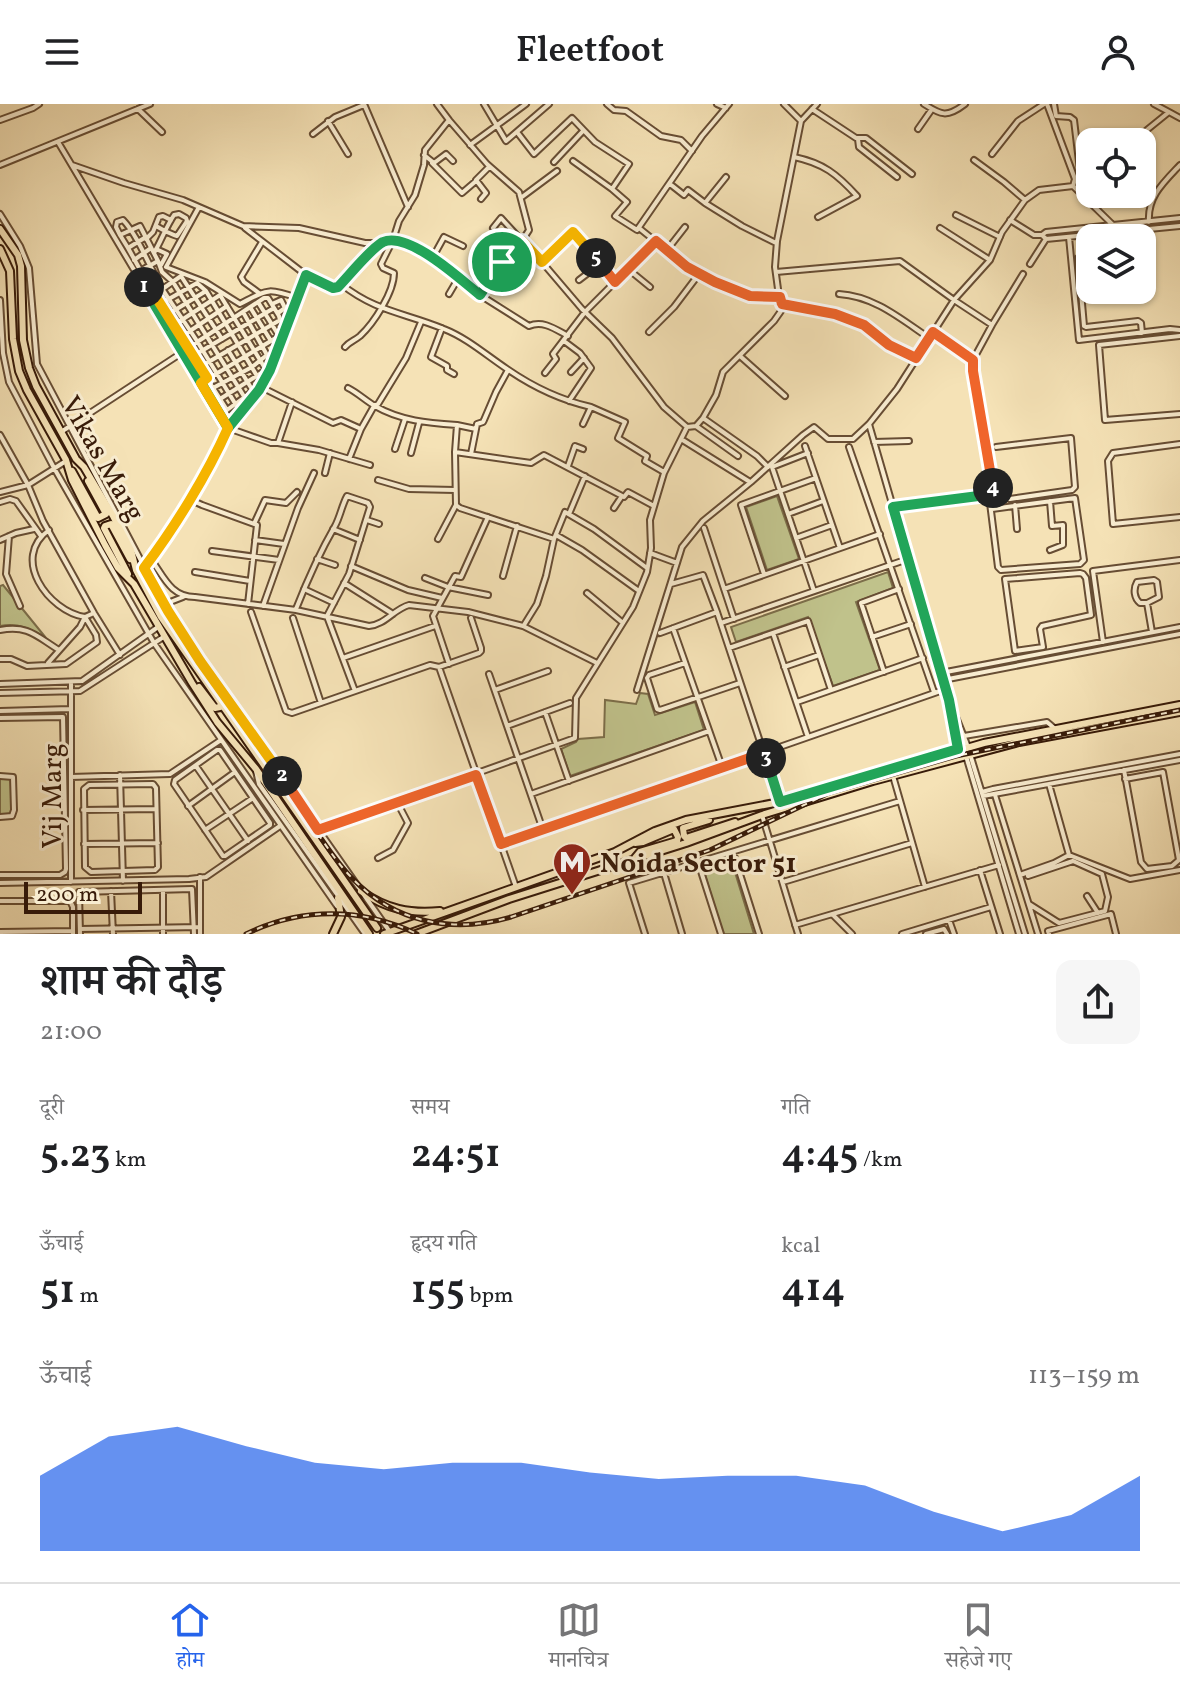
<!DOCTYPE html>
<html lang="hi">
<meta charset="utf-8">
<style>
body{margin:0;font-family:Vollkorn,"Noto Serif Devanagari",serif;background:#f6f6f6;color:#202124;height:100vh;display:flex;flex-direction:column;font-size:30px;white-space:nowrap}
*{box-sizing:border-box;margin:0}
p{font-size:26px;color:#757577}
.icon{flex:none;width:44px;height:44px;fill:none;stroke:currentColor;stroke-width:2;stroke-linecap:round;stroke-linejoin:round}
.map{position:relative;height:830px;overflow:hidden}
.panel{display:flex;flex-direction:column;background:#fff;flex:1}
.panel>*{flex:none}
.controls{position:absolute;left:1076px;top:24px;display:grid;gap:16px}
.controls a{display:grid;place-items:center;width:80px;height:80px;border-radius:16px;background:#fff;box-shadow:0 2px 6px #0004;font-size:40px}
.scale{position:absolute;left:24px;bottom:20px;width:118px;box-sizing:border-box;padding-left:8px;border:4px solid #381b09;border-top:0;font-size:22px;line-height:28px;white-space:nowrap;color:#381b09;-webkit-text-stroke:6px #f8ecd0;paint-order:stroke}
.pin{position:absolute;display:grid;place-items:center;width:68px;height:68px;color:#fff;margin:-34px;border:4px solid #fff;border-radius:50%;box-shadow:0 2px 8px #0007}
.km{position:absolute;width:40px;height:40px;margin:-20px;border-radius:50%;background:#222;color:#fff;font-size:22px;line-height:40px;text-align:center}
.round{display:grid;place-items:center;flex:none;width:84px;height:84px;border-radius:16px;background:#f6f6f6}
.head{display:flex;align-items:center;justify-content:space-between;height:136px;padding:0 40px}
h1{font-size:44px;font-weight:600;line-height:60px}
.metrics{display:grid;grid-template-columns:repeat(3,1fr);gap:12px;height:136px;padding:8px 40px}
.metrics div{display:grid;align-content:center}
.metrics b{font-size:40px;font-weight:600}
.metrics small{font-size:22px;font-weight:400}
.metrics p{font-size:22px}
.chart{height:224px;padding:16px 40px}
.chart p{display:flex;justify-content:space-between}
.chart svg{width:100%;height:144px;margin-top:8px;fill:#2563eb;opacity:.7}
header{display:flex;justify-content:space-between;align-items:center;height:104px;padding:0 40px;background:#fff;font-size:36px;font-weight:600}
.tabs{display:flex;justify-content:space-around;align-items:center;height:112px;border-top:2px solid #e0e0e0;background:#fff;font-size:22px;color:#757577}
.tabs a{display:grid;justify-items:center;gap:4px}
.tabs .on{color:#2563eb}
.map>svg:first-child{display:block}
</style>
<header><svg class="icon" aria-label="menu" viewBox="0 0 24 24"><path d="M4 6h16M4 12h16M4 18h16"/></svg>Fleetfoot<svg class="icon" aria-label="person" viewBox="0 0 24 24"><circle cx="12" cy="8" r="4"/><path d="M4 21q1-7 8-7t8 7"/></svg></header>
<div class="map">
<svg width="1180" height="830" viewBox="0 0 1180 830">
<rect width="100%" height="100%" fill="#f5e2b6"/>
<filter id="stains"><feTurbulence type="fractalNoise" baseFrequency=".0025" numOctaves="4"/><feColorMatrix values="0 0 0 0 .2 0 0 0 0 .09 0 0 0 0 .02 0 0 0 .5 -.17"/></filter>
<radialGradient id="worn" r=".72"><stop offset=".6" stop-color="#630" stop-opacity="0"/><stop offset="1" stop-color="#630" stop-opacity=".3"/></radialGradient>
<!-- green -->
<path fill="#c0c28b" stroke="#7c6e4a" stroke-width="2" d="M777,392L799,455L767,466L746,403Z
M888,468L893,484L856,498L880,566L833,582L808,513L736,538L731,523Z
M3,481L46,534C31,525 18,518 0,522V482Z
M640,589L648,590L655,611L695,598L704,626L570,672L561,645L576,638L578,635L604,633L605,596L636,600Z
M0,674H12L13,710H0Z
M730,752L754,830H723L702,761Z"/>
<g fill="none" stroke-linecap="round" stroke-linejoin="round">
<defs>
<path id="minor" d="M364,0L408,103
M484,0L506,37L549,0
M607,0L614,6L626,7L661,32L681,36L692,47
M717,0L726,4
M784,0L801,17
M924,0C941,11 947,14 965,0
M1047,0L1075,75L1073,82L1114,122
M1054,0L1056,12L1070,13L1074,16L1080,66L1090,65
M138,5L162,28
M812,5L856,34H866L912,70
M1169,8L1180,14
M0,16L33,4L39,0
M449,16L487,60L519,88L529,126L522,137L542,158L582,205L612,234L664,303L687,323
M328,17L348,50
M918,25L932,5
M517,28L534,50L572,14L595,38L629,60L612,85L627,98L615,112L637,126L702,32L729,0
M313,30L335,13L364,1
M858,35L859,43L897,73
M58,38L228,324L271,339H278L319,346L370,361
M1132,38L1169,8L1154,0
M470,41L526,0
M992,50L1018,17L1044,0
M424,51L434,59L446,50L453,57
M794,53C823,59 837,70 857,92L818,113
M974,56L1004,78L1025,96
M573,57L612,85
M554,58L583,27
M432,59L462,89L476,77
M0,61L150,0
M72,61L124,79L183,96L243,122L299,124L365,139H381L393,136L430,151L480,191L529,222C543,216 555,225 568,232
M670,80L684,91L688,86L705,99L726,73
M522,93L557,67
M481,95L486,89L476,76L489,63
M705,99L742,122L776,139
M199,103L166,163L205,178L240,200C267,186 267,183 297,194
M0,110L20,142L29,164L37,260L166,504L168,507L161,513
M956,111L1000,133
M1010,116L1034,131H1042L1046,135L1180,122
M1149,118C1147,93 1164,78 1180,61
M639,124C675,153 703,177 748,191C758,194 770,193 780,193
M940,124L990,156
M120,131L128,144
M1042,131L1046,128L1180,114
M146,133L128,144L154,191L227,306L253,287L228,246
M1069,133L1079,236L1170,225L1180,226
M146,135L153,128L159,113L163,112L171,116
M482,144L502,158
M156,145L167,150L161,161
M667,146L685,123
M154,149C161,137 166,123 174,111L179,110L186,114L187,117L177,132C170,130 163,126 156,122
M1090,150L1081,151L1078,154L1084,222L1086,223L1138,217L1141,219L1142,229
M433,153L444,133L463,142
M134,156L151,144
M542,158L573,128L615,178
M1030,160L1046,135
M628,165L650,183
M140,167L158,157
M776,168L900,157L954,196L992,221
M495,170L505,178
M306,171C317,176 331,189 341,180C376,208 406,209 444,225C467,234 486,251 507,265C533,283 560,296 591,303
M579,176L600,160
M341,180L381,139
M259,189L244,178L241,173L262,138
M449,190L459,173
M839,190C874,192 901,215 929,234
M154,191L181,172L222,235
M480,191L502,158L506,157L522,137L501,114L493,124
M0,196L3,249L9,278L54,364L154,539L337,802
M160,200L197,179L206,187L257,272
M272,200L281,196L285,204L278,209
M782,200L835,210L864,221L889,241L916,254
M250,203L271,237
M167,211L206,187
M174,221L220,191L260,256L266,266L220,295
M442,224L431,253L447,262V266L454,270
M649,228L674,203L699,170
M933,228L973,256
M1180,232L1099,241L1105,316L1180,310
M181,233L227,202
M564,237L580,249L591,264L569,297
M345,243C350,237 354,237 360,232C374,219 394,188 394,169L383,164L381,160L393,136L399,117L415,91L424,61L425,46L449,16L437,0
M188,244L264,194H268L279,212L280,216L200,263
M193,252L274,204
M740,252L785,292
M571,268L584,254
M545,269L556,255L553,250L585,208L656,137
M201,279L279,232L258,198
M261,283L333,319L341,316L361,325
M213,284L252,263L267,251L243,208
M348,284C358,289 366,297 375,302C401,317 428,319 457,321L455,348
M236,301C223,280 210,258 197,237C186,220 174,203 163,186C150,165 139,133 123,116L117,118L116,123L120,131L140,122L158,157L162,168L173,178L245,294
M703,314L757,352L768,363
M583,320L591,303L625,318L618,334L647,352L645,357L664,368
M869,320L943,576L958,645
M457,321L476,325L471,350
M696,322L738,352
M476,325L477,320L483,318L484,316L496,288L508,266
M61,328L183,248
M0,331L28,381L43,417L94,509L120,551
M681,335L750,378
M874,338L909,337
M278,339L292,298
M1180,340L1113,349L1108,357L1113,420L1180,413
M805,342L840,444
M849,343L934,588
M395,345L405,315
M411,349L419,319
M808,349L772,363L814,487
M349,355L361,325L374,302L378,300L406,254L421,218
M568,362L575,342L583,345
M325,369L330,349
M378,376L409,385L455,386
M0,388L28,381L66,357
M989,391L998,463L1001,466L1080,460L1084,456L1075,394L992,405
M189,395L202,401L257,421L248,500
M1050,397L1052,422L1063,421V441L1050,446
M0,398L10,395L16,397L41,432
M456,401L460,404L554,435
M1015,401L1017,425
M893,403L994,390L1010,395L1072,386L1075,383L1071,334L996,343
M614,404L622,392
M996,404L972,261L973,256L992,221L1023,170
M569,410L585,372
M788,410L823,397
M367,416L379,420
M254,420L265,396L286,399L297,388
M704,424L734,515
M333,425L360,436
M556,431L582,446L639,487
M9,432L6,470L20,502
M796,434L832,421
M438,435L456,401L455,348L531,359L544,351L624,393L628,388L654,402
M0,436L16,429L34,425
M255,436L284,440
M212,447L279,456
M650,449L677,459
M151,455C164,473 171,493 195,493L296,506L369,522C385,521 394,505 409,501L468,508L523,522L597,559
M317,455L335,461
M351,462L408,486L442,494
M144,465L160,444L213,356L228,324L259,286L270,266L306,171L245,124
M195,468L250,477
M1080,469L1083,470L1086,474L1091,511L1042,522L1040,525L1043,543L1015,547L1005,475Z
M764,470L741,401L816,374
M503,472L517,422
M425,474L448,483L488,491
M344,479L393,510
M671,480L703,471L717,508L780,698
M304,485L334,499
M724,485L880,430
M587,489L623,519
M1147,499L1159,493L1157,478L1154,476L1137,478C1133,485 1134,494 1140,499H1147L1152,528
M165,500L183,493
M263,502L298,404L314,369
M296,505C307,477 320,448 335,422C340,413 342,401 347,392L368,399L370,403L349,470L327,512
M168,507L200,557L390,828
M251,508L286,607L292,609L430,561L439,563L479,549L481,547V544L471,514
M293,514L321,599
M328,515L355,587
M721,519L908,455
M524,521L537,500L546,472L554,435L565,408L594,425L647,464
M673,524L722,663
M0,526C29,521 36,532 59,546
M660,529L717,508
M773,529L808,633
M872,533L911,520
M1103,538L1093,467L1180,456
M729,544L808,517L831,586
M343,554L435,522
M0,555H11L27,562L66,560L97,538L96,531L85,513C48,507 10,454 49,426
M48,559L80,523L85,513L94,509
M685,559L649,571L647,574L657,605L660,606L740,579
M449,560L433,512L455,472L461,473L488,413
M439,563L516,783
M784,563L819,551
M884,568L861,499L899,485
M941,569L1180,523
M489,570L543,726
M943,576L1180,530
M0,580L82,577L158,523
M495,586L548,567
M637,586L682,443L703,417L751,378L803,331L814,323L828,335H853L869,320L897,285L954,196L990,156L1002,128L1025,96L1039,86L1073,82
M0,589L80,587L165,532
M797,598L923,554
M950,598L968,643
M0,607L70,605
M545,608L569,677
M0,614L63,613L66,765L65,768L60,771H0
M507,622L570,599
M964,632L1047,618L1054,624
M217,646H220L270,719V721L225,752H223L174,680L175,676Z
M771,646L946,585
M970,650L1025,830
M966,652L1019,830
M196,662L248,737
M1124,666L1141,758L1147,765L1172,762L1179,756L1163,668L1125,675
M256,667L259,680L365,830
M120,671L123,777
M0,672L13,673L14,706L12,712L0,713
M893,672L925,783
M71,673L170,670L221,636
M153,680L156,684L158,763L155,766L91,768L85,763L84,685L89,681Z
M1049,680L1069,751L1130,775L1180,766
M982,688L993,685L1180,650
M531,690L709,627
M995,691L1038,830
M983,692L1180,656
M188,702L235,668
M83,706L156,705
M762,711L798,830
M205,726L253,694
M318,726L575,634L576,594L633,503L647,468L651,444L650,416L664,369L687,323L696,322L703,314L716,291L723,268L774,217L781,207L775,163L777,137L801,17L817,0
M84,740L158,739
M501,740L764,649
M733,748L759,830
M378,754L393,746L408,719L397,698
M698,758L721,830
M980,766L1000,830
M664,769L682,830
M1020,771L1054,759L1069,751
M1028,772L1073,757L1102,770L1108,793L1105,807L1059,819L1029,800
M200,773V830
M71,778V579
M783,778L912,739
M0,779L189,775L206,773L280,722
M111,787L113,830
M1087,792L1098,809
M0,797H70L73,803V830
M834,812L852,830
M949,816L954,830
M795,821L999,761
M80,825L200,823
M0,828L73,827
M80,830L79,788L192,785L194,830
M163,830V786
M645,830L629,779L900,697
M902,830L991,803
M926,830L944,825L947,830
M1049,830L1048,827L1111,810L1116,830"/>
<path id="major" d="M0,125L18,151L21,162L23,236L29,264L36,282L76,355L84,363L113,412L131,446L136,466L161,513L377,824
M0,145L10,167L13,235L19,267L27,286L66,356L72,376L105,441L118,464L134,480L192,579L217,618L256,665L369,830
M72,367L98,414L106,410L88,377
M128,470L104,424L105,422L111,420L130,455
M199,583L215,604L220,603L221,599
M709,716L683,724L684,732L686,734L735,718
M635,754L640,748L677,737L678,733L674,725L643,738L635,739
M361,787C386,805 410,810 440,807
M333,830L341,813L338,794
M384,830L615,748L655,727L686,716L780,698L984,639L1180,601
M416,830L509,795L686,739L762,711L873,677L1019,638L1180,608"/>
</defs>
<!-- minor casing -->
<use href="#minor" stroke="#674d34" stroke-width="8"/>
<!-- major casing -->
<use href="#major" stroke="#381b09" stroke-width="10"/>
<!-- minor -->
<use href="#minor" stroke="#f8ecd0" stroke-width="4"/>
<!-- major -->
<use href="#major" stroke="#f5e2b6" stroke-width="6"/>
<defs>
<path id="rail" d="M311,720C324,738 336,758 352,774C395,819 453,830 511,813L710,746L829,689L956,652L1180,606
M246,830C301,803 362,803 417,830"/>
</defs>
<!-- rail casing -->
<use href="#rail" stroke="#381b09" stroke-width="5"/>
<!-- rail -->
<use href="#rail" stroke="#f8ecd0" stroke-width="2" stroke-dasharray="6" stroke-linecap="butt"/>
</g>
<g fill="none" stroke-linecap="round" stroke-linejoin="round">
<defs>
<path id="split-1" d="M144,183L228,324L259,286L270,266L306,171L333,184L338,183C348,173 371,144 383,138C409,127 461,176 480,191L502,158"/>
<path id="split-2" d="M144,183L147,179L207,274L201,279L228,324C207,371 175,423 144,464L168,507L200,557L282,672"/>
<path id="split-3" d="M282,672L318,726L476,671L501,740L764,649L766,654"/>
<path id="split-4" d="M766,654L780,698L958,645L949,596L893,403L994,390L993,384"/>
<path id="split-5" d="M596,154L615,178L656,137L687,163L715,178L750,192L780,193L782,200L835,210L864,221L889,241L916,254L933,228L973,256V267L993,384"/>
<path id="split-6" d="M502,158L506,157L522,137L542,158L573,128L596,154"/>
</defs>
<!-- split-1 casing -->
<use href="#split-1" stroke="#fff" stroke-width="16"/>
<!-- split-2 casing -->
<use href="#split-2" stroke="#fff" stroke-width="16"/>
<!-- split-3 casing -->
<use href="#split-3" stroke="#fff" stroke-width="16"/>
<!-- split-4 casing -->
<use href="#split-4" stroke="#fff" stroke-width="16"/>
<!-- split-5 casing -->
<use href="#split-5" stroke="#fff" stroke-width="16"/>
<!-- split-6 casing -->
<use href="#split-6" stroke="#fff" stroke-width="16"/>
<!-- split-1 -->
<use href="#split-1" stroke="#22a559" stroke-width="10"/>
<!-- split-2 -->
<use href="#split-2" stroke="#f5b400" stroke-width="10"/>
<!-- split-3 -->
<use href="#split-3" stroke="#f0652b" stroke-width="10"/>
<!-- split-4 -->
<use href="#split-4" stroke="#22a559" stroke-width="10"/>
<!-- split-5 -->
<use href="#split-5" stroke="#f0652b" stroke-width="10"/>
<!-- split-6 -->
<use href="#split-6" stroke="#f5b400" stroke-width="10"/>
</g>
<!-- icons -->
<defs>
<symbol id="metro-pin" viewBox="-11 -11 22 30"><path d="M0 17L-7.5 6A9.5 9.5 0 1 1 7.5 6Z" fill="#8f2418" stroke="#f8ecd0"/><path d="M-5.5 5V-5H-3L0 0L3-5H5.5V5H3V-.5L0 4L-3-.5V5Z" fill="#fff"/></symbol>
</defs>
<g fill-rule="evenodd">
<use href="#metro-pin" x="550" y="736" width="44" height="60"/>
</g>
<g text-anchor="middle" stroke-width="6" stroke-linejoin="round" paint-order="stroke">
<!-- street labels -->
<g font-size="28" fill="#381b09" stroke="#f8ecd0">
<text transform="translate(104 354) rotate(60)" y="10">Vikas Marg</text>
<text transform="translate(51 692) rotate(-90)" y="10">Vij Marg</text>
</g>
<!-- poi labels -->
<g font-size="28" font-weight="bold" fill="#381b09" stroke="#f8ecd0" text-anchor="start">
<text x="600" y="768">Noida Sector 51</text>
</g>
</g>
<rect width="100%" height="100%" filter="url(#stains)"/>
<rect width="100%" height="100%" fill="url(#worn)"/>
</svg>
<div class="controls">
<a><svg class="icon" aria-label="locate" viewBox="0 0 24 24"><circle cx="12" cy="12" r="6"/><path d="M12 2v4M12 18v4M2 12h4M18 12h4"/></svg></a>
<a><svg class="icon" aria-label="layers" viewBox="0 0 24 24"><path d="M12 4l9 5-9 5-9-5zM3 14l9 5 9-5"/></svg></a>
</div>
<div class="scale">200 m</div>
<div class="pin" style="left:502px;top:158px;background:#1e9e55"><svg class="icon" aria-label="arrive" viewBox="0 0 24 24"><path d="M6 21V4h12l-3 4 3 4H6"/></svg></div>
<b class="km" style="left:144px;top:183px">1</b>
<b class="km" style="left:282px;top:672px">2</b>
<b class="km" style="left:766px;top:654px">3</b>
<b class="km" style="left:993px;top:384px">4</b>
<b class="km" style="left:596px;top:154px">5</b>
</div>
<section class="panel">
<div class="head"><div><h1>शाम की दौड़</h1><p>21:00</p></div><a class="round"><svg class="icon" aria-label="share" viewBox="0 0 24 24"><path d="M12 15V3M7 8l5-5 5 5M5 13v7h14v-7"/></svg></a></div>
<div class="metrics">
<div><p>दूरी</p><b>5.23<small> km</small></b></div>
<div><p>समय</p><b>24:51</b></div>
<div><p>गति</p><b>4:45<small> /km</small></b></div>
</div>
<div class="metrics">
<div><p>ऊँचाई</p><b>51<small> m</small></b></div>
<div><p>हृदय गति</p><b>155<small> bpm</small></b></div>
<div><p>kcal</p><b>414</b></div>
</div>
<div class="chart"><p><span>ऊँचाई</span>113–159 m</p>
<svg viewBox="0 0 160 44" preserveAspectRatio="none"><path d="M0 44V21L10 9L20 6L30 12L40 17L50 19L60 17L70 17L80 20L90 22L100 21L110 21L120 24L130 32L140 38L150 33L160 21V44z"/></svg>
</div>
</section>
<nav class="tabs">
<a class="on"><svg class="icon" aria-label="home" viewBox="0 0 24 24"><path d="M3 11l9-7 9 7M6 9v11h12V9"/></svg>होम</a>
<a><svg class="icon" aria-label="map" viewBox="0 0 24 24"><path d="M3 6l6-2 6 2 6-2v14l-6 2-6-2-6 2zM9 4v14M15 6v14"/></svg>मानचित्र</a>
<a><svg class="icon" aria-label="saved" viewBox="0 0 24 24"><path d="M7 4h10v16l-5-4-5 4z"/></svg>सहेजे गए</a>
</nav>
